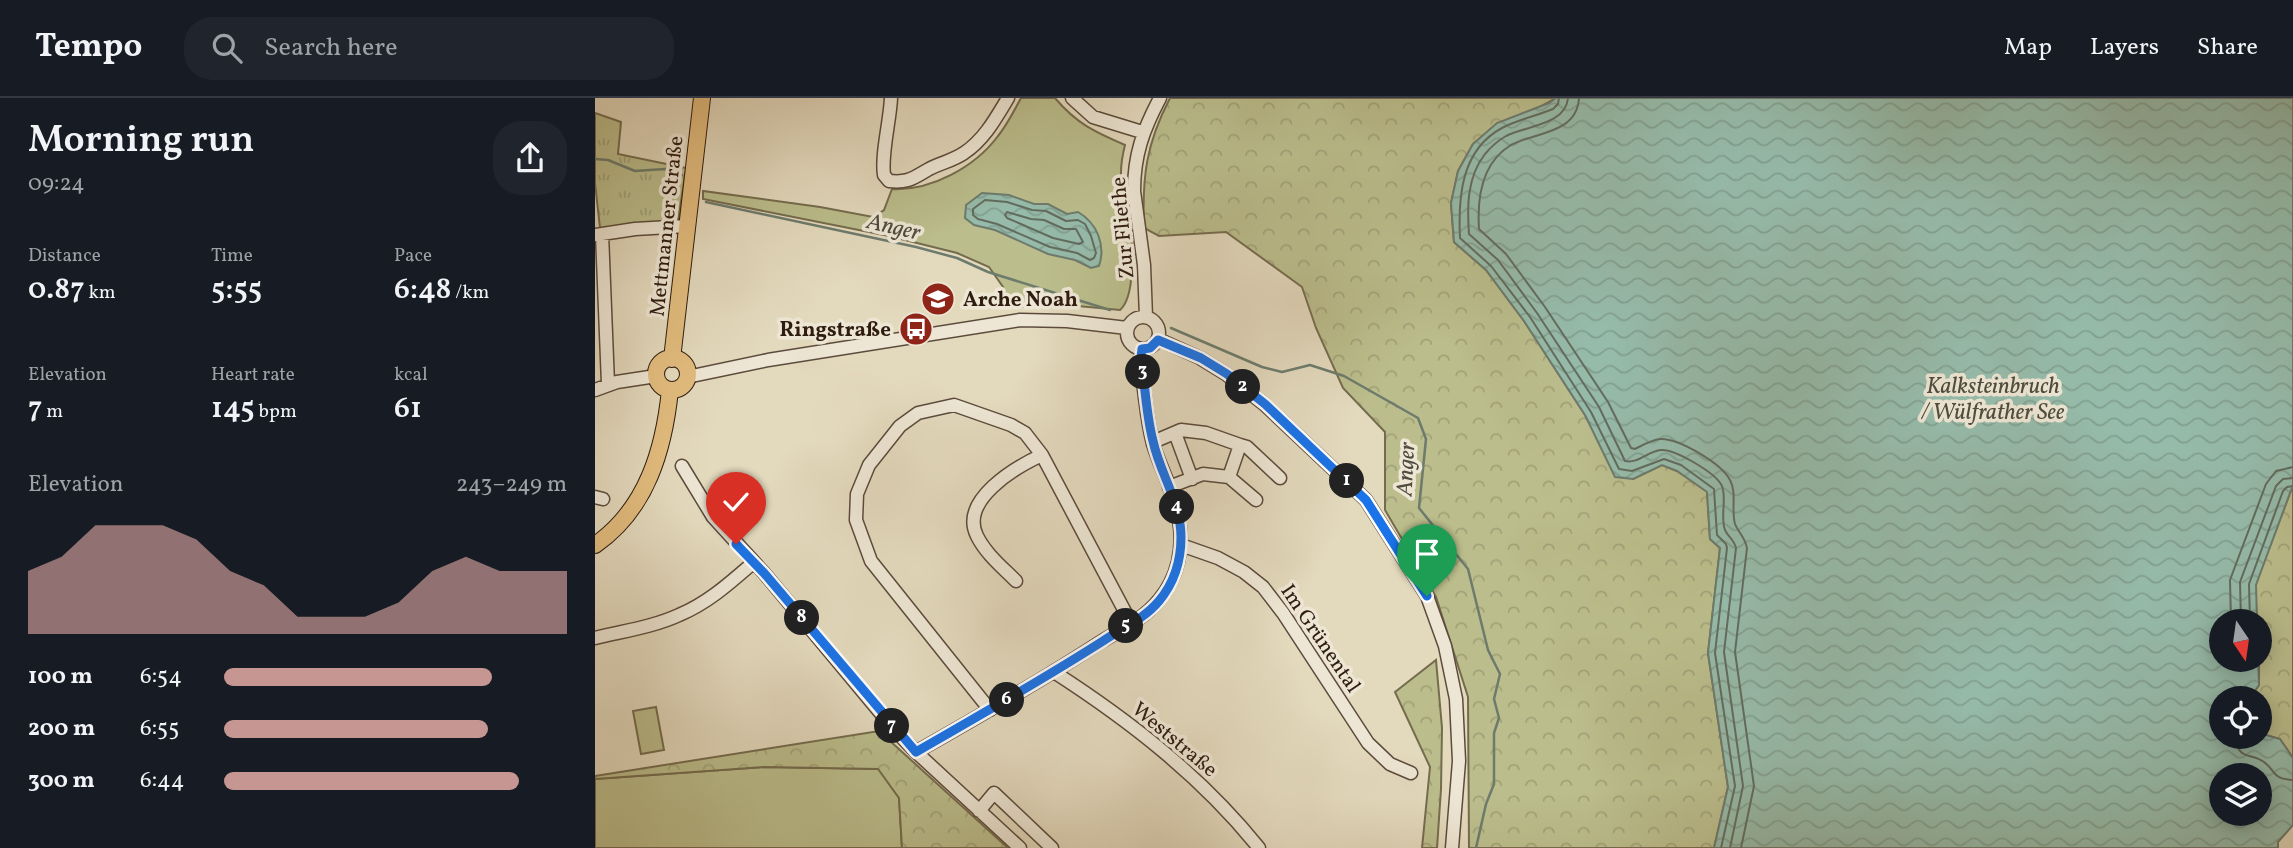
<!DOCTYPE html>
<meta charset="utf-8">
<style>
body{margin:0;font-family:Vollkorn,serif;background:#20242c;color:#f1f3f6;height:100vh;display:flex;flex-direction:column;font-size:26px;white-space:nowrap}
*{box-sizing:border-box;margin:0}
p{font-size:23px;color:#9ea1a6}
.icon{flex:none;width:38px;height:38px;fill:none;stroke:currentColor;stroke-width:2;stroke-linecap:round;stroke-linejoin:round}
.map{position:relative;flex:1;overflow:hidden}
.drawer{display:flex;flex-direction:column;background:#171b24;width:595px}
.drawer>*{flex:none}
.needle{width:46px;rotate:167deg}
.buttons{position:absolute;left:1614px;top:511px;display:grid;gap:14px}
.buttons a{display:grid;place-items:center;width:63px;height:63px;border-radius:50%;background:#171b24;box-shadow:0 4px 18px #0003;font-size:35px}
.pin{position:absolute;display:grid;place-items:center;width:60px;height:60px;color:#fff;margin:-72px -30px;border-radius:50% 50% 50% 0;rotate:-45deg;box-shadow:0 0 7px #0007}
.pin .icon{rotate:45deg}
.km{position:absolute;width:35px;height:35px;margin:-18px;border-radius:50%;background:#222;color:#fff;font-size:19px;line-height:35px;text-align:center}
.round{display:grid;place-items:center;flex:none;width:74px;height:74px;border-radius:28px;background:#20242c}
.headline{display:flex;align-items:center;justify-content:space-between;height:119px;padding:0 28px}
h1{font-size:38px;font-weight:600;line-height:52px}
.stats{display:grid;grid-template-columns:repeat(3,1fr);gap:10px;height:119px;padding:7px 28px}
.stats div{display:grid;align-content:center}
.stats b{font-size:30px;font-weight:600}
.stats small{font-size:19px;font-weight:400}
.stats p{font-size:19px}
.chart{height:196px;padding:14px 28px}
.chart p{display:flex;justify-content:space-between}
.chart svg{width:100%;height:126px;margin-top:7px;fill:#c59692;opacity:.7}
ul{padding:0 28px;list-style:none;font-size:23px}
li{display:grid;grid-template-columns:112px 84px 1fr;align-items:center;height:52px}
li i{height:18px;border-radius:9px;background:#c59692}
header{display:flex;align-items:center;gap:42px;box-sizing:border-box;height:98px;padding:0 35px;background:#171b24;border-bottom:2px solid #363941}
header strong{font-size:33px}
nav{display:flex;gap:38px;margin-inline-start:auto;font-size:24px}
.search{width:490px;height:63px;background:#20242c;display:flex;align-items:center;gap:18px;box-sizing:border-box;padding:0 24px;border-radius:28px;color:#9ea1a6;font-size:26px}
main{display:flex;flex:1;min-height:0}
.map>svg:first-child{display:block}
</style>
<header>
<strong>Tempo</strong>
<div class="search"><svg class="icon" aria-label="search" viewBox="0 0 24 24"><circle cx="10" cy="10" r="6"/><path d="M15 15l6 6"/></svg>Search here</div>
<nav><a>Map</a><a>Layers</a><a>Share</a></nav>
</header>
<main>
<section class="drawer">
<div class="headline"><div><h1>Morning run</h1><p>09:24</p></div><a class="round"><svg class="icon" aria-label="share" viewBox="0 0 24 24"><path d="M12 15V3M7 8l5-5 5 5M5 13v7h14v-7"/></svg></a></div>
<div class="stats">
<div><p>Distance</p><b>0.87<small> km</small></b></div>
<div><p>Time</p><b>5:55</b></div>
<div><p>Pace</p><b>6:48<small> /km</small></b></div>
</div>
<div class="stats">
<div><p>Elevation</p><b>7<small> m</small></b></div>
<div><p>Heart rate</p><b>145<small> bpm</small></b></div>
<div><p>kcal</p><b>61</b></div>
</div>
<div class="chart"><p><span>Elevation</span>243–249 m</p>
<svg viewBox="0 0 160 44" preserveAspectRatio="none"><path d="M0 44V22L10 17L20 6L30 6L40 6L50 11L60 22L70 27L80 38L90 38L100 38L110 33L120 22L130 17L140 22L150 22L160 22V44z"/></svg>
</div>
<ul>
<li><b>100 m</b>6:54<i style="width:78%"></i></li>
<li><b>200 m</b>6:55<i style="width:77%"></i></li>
<li><b>300 m</b>6:44<i style="width:86%"></i></li>
</ul>
</section>
<div class="map">
<svg width="1698" height="750" viewBox="0 0 1698 750">
<defs>
<pattern id="forest-crowns" width="20" height="18" patternUnits="userSpaceOnUse" patternTransform="scale(1.75)"><rect width="20" height="18" fill="#bbbd8c"/><path d="M2 6a3 3 0 1 1 6 0M12 15a3 3 0 1 1 6 0" fill="none" stroke="#a1a278"/></pattern>
<pattern id="park-tufts" width="24" height="20" patternUnits="userSpaceOnUse" patternTransform="scale(1.75)"><rect width="24" height="20" fill="#bbbd8c"/><path d="M3 7l-1-3M5 7V3M7 7l1-3M15 17l-1-3M17 17v-4M19 17l1-3" fill="none" stroke="#a1a278"/></pattern>
<pattern id="water-waves" width="16" height="10" patternUnits="userSpaceOnUse" patternTransform="scale(1.75)"><rect width="16" height="10" fill="#96bbaa"/><path d="M0 5q4-4 8 0t8 0" fill="none" stroke="#82a091"/></pattern>
</defs>
<rect width="100%" height="100%" fill="#e3d9bd"/>
<filter id="stains"><feTurbulence type="fractalNoise" baseFrequency=".00286" numOctaves="4"/><feColorMatrix values="0 0 0 0 .2 0 0 0 0 .09 0 0 0 0 .02 0 0 0 .5 -.17"/></filter>
<radialGradient id="worn" r=".72"><stop offset=".6" stop-color="#630" stop-opacity="0"/><stop offset="1" stop-color="#630" stop-opacity=".3"/></radialGradient>
<!-- grass -->
<path fill="#bbbd8c" stroke="#756c4e" stroke-width="2" d="M426,0H460C482,26 500,34 530,47C528,55 526,65 526,74C525,94 532,113 535,133C538,152 540,199 525,212L472,207L413,209L408,189L394,169L362,155L294,138L108,101V93L225,109L278,119L289,112L297,91C336,93 380,69 403,38C412,27 419,13 426,0Z
M61,609L69,652L46,656L38,613Z
M169,669L284,671L304,700L307,750H0V681Z"/>
<!-- forest -->
<path fill="url(#forest-crowns)" stroke="#756c4e" stroke-width="2" d="M575,0H961L878,46L863,73L856,105L859,144L891,172L929,223L990,317L1005,346L1038,381L1067,367L1082,373L1112,393L1115,441L1125,450L1113,555L1133,689L1119,750H874L873,599L841,499L790,412V334L748,290L721,230L707,189L631,134L564,138L549,130C547,79 551,46 575,0Z
M1698,387V660L1685,641L1664,635V600H1655L1664,587V523H1662L1660,487Z
M841,562L847,630L846,691L842,750H827L835,669L800,594Z
M284,633L413,750H307L304,700L283,671L169,669L0,681V678Z"/>
<!-- park -->
<path fill="url(#park-tufts)" stroke="#756c4e" stroke-width="2" d="M0,15L26,24L23,56L91,70L83,124L5,130L0,85Z"/>
<!-- water -->
<path fill="url(#water-waves)" stroke="#6d7b6d" stroke-width="2" fill-rule="evenodd" d="M961,0H1698V387L1661,487L1662,523H1626V562H1663L1664,587L1655,600H1626V639H1664V635L1685,641L1698,660V727L1683,744V750H1119L1133,689L1113,555L1125,450L1115,441L1112,394L1082,373L1067,367L1038,381L1020,379L990,317L929,223L891,172L859,144L856,105L863,73L878,46L902,25L954,5ZM1626,677H1664V716H1626Z
M387,95L414,97L439,106H453L472,116L483,114C502,125 511,147 504,168L496,170L480,162L453,156L400,132L379,127L370,120L371,107Z"/>
<g fill="none" stroke-linecap="round" stroke-linejoin="round">
<!-- shore -->
<path stroke="#626c5e" stroke-width="2" d="M964,0L963,6L958,11C941,18 922,22 907,30C866,52 863,99 865,140L896,168L935,219L996,314L1024,371L1037,373L1069,361L1086,367L1119,391L1122,437L1131,446L1132,450L1120,555L1140,688L1126,750
M973,0C971,27 930,28 911,38C904,42 895,50 890,56C872,79 872,108 874,136L903,162L942,215L1004,309L1030,363C1043,366 1053,353 1066,352C1080,351 1121,375 1127,388C1132,401 1125,419 1130,432C1133,439 1139,441 1141,450L1129,554L1148,688L1135,750
M984,0C982,36 940,34 916,47C886,65 882,100 884,131L911,156L950,209L1013,304L1036,350L1040,351C1048,347 1056,342 1065,341C1084,340 1127,366 1135,382C1142,395 1136,411 1140,426C1143,434 1150,439 1152,450L1140,554L1159,688L1146,750
M390,102L412,104L437,112L451,113L471,123L483,122L490,126L496,138L501,155L499,160L495,162L482,155L455,149L402,126L383,121L378,117V111Z
M412,114L436,121L449,122L469,131H481L488,144L484,146L458,140L412,120L410,117Z
M1636,523L1635,482L1671,386L1681,373L1698,369
M1646,523L1645,484L1681,388L1688,381L1698,380
M1655,523L1654,486L1688,393L1692,389L1698,388
M1638,639C1646,664 1655,654 1669,664C1682,674 1677,681 1698,682"/>
<!-- stream -->
<path stroke="#6d7b6d" stroke-width="2.5" d="M0,61L13,62L40,73L70,71L82,72L87,77
M111,104L321,149L362,160L393,174L515,212
M576,230L667,269L687,274L715,267L749,278L823,320L831,341L824,410L873,471L893,552L905,576L899,601L904,620L899,635V686L891,706L881,750"/>
<defs>
<path id="minor" d="M296,0C295,23 286,56 289,77L294,83C314,85 318,80 334,71C346,65 359,62 369,55C389,42 401,20 413,0
M477,0L498,19L547,34
M7,136L13,286
M0,137L40,131L92,128
M532 235a16 16 0 1 1 32 0a16 16 0 1 1-32 0Z
M551,219L549,167L539,93C539,57 548,32 565,0
M563,241L605,260L631,276L669,306L771,402L832,498L850,548L861,601L864,663L857,750
M92,279L173,262L425,222L472,223L532,230
M0,292L22,284L61,278
M580,335L597,381
M558,344L586,332L611,335L645,347L634,379L608,376L574,389
M645,347L652,349L685,380
M87,368L118,419L169,475L298,630L321,654L425,750
M634,379L661,402
M0,399L8,401
M586,447L623,460L649,474L668,489L688,515L773,645L795,666L816,675
M421,483C407,469 391,456 382,438C364,402 421,369 447,357
M0,540C28,533 58,529 84,517C113,505 136,484 159,464
M459,574C535,623 607,679 664,750
M395,612L276,463L261,422L262,396L274,367L305,328L323,315L359,307L416,327L430,335L447,357L536,525
M321,654C383,619 444,584 504,545C525,532 549,521 564,502C583,479 589,450 584,422C580,395 566,372 558,346C553,327 545,271 547,251
M384,713L399,695L457,750"/>
<path id="major" d="M61 276a16 16 0 1 1 32 0a16 16 0 1 1-32 0Z
M77,261L107,0
M0,447C52,411 69,351 75,292"/>
</defs>
<!-- minor casing -->
<use href="#minor" stroke="#5c4b3c" stroke-width="15"/>
<!-- major casing -->
<use href="#major" stroke="#2f1c11" stroke-width="18"/>
<!-- minor -->
<use href="#minor" stroke="#ede6d4" stroke-width="12"/>
<!-- major -->
<use href="#major" stroke="#e2bc7e" stroke-width="16"/>
</g>
<g fill="none" stroke-linecap="round" stroke-linejoin="round">
<defs>
<path id="route" d="M141,446L169,475L321,654C384,618 447,582 508,543C527,530 549,521 564,503C579,485 586,463 586,439C586,404 565,376 558,343C551,316 550,287 546,259L547,251L555,250L563,242L606,260L632,276L670,306L771,402L832,498"/>
</defs>
<!-- route casing -->
<use href="#route" stroke="#fff" stroke-width="14"/>
<!-- route -->
<use href="#route" stroke="#1a73e8" stroke-width="9"/>
</g>
<!-- icons -->
<defs>
<symbol id="school-disc" viewBox="-11 -11 22 22"><circle r="9.5" fill="#8f2418" stroke="#ede6d4"/><path d="M0-5L7-2L0 1L-7-2ZM-4 1L0 2.5L4 1V4Q0 6-4 4Z" fill="#fff"/></symbol>
<symbol id="bus-disc" viewBox="-11 -11 22 22"><circle r="9.5" fill="#8f2418" stroke="#ede6d4"/><path d="M-5-6H5V4H4V6H2V4H-2V6H-4V4H-5ZM-3.5-4V0h7V-4ZM-3.5 1.2v1.5H-2V1.2ZM2 1.2v1.5H3.5V1.2Z" fill="#fff"/></symbol>
</defs>
<g fill-rule="evenodd">
<use href="#school-disc" x="324" y="182" width="38" height="38"/>
<use href="#bus-disc" x="302" y="212" width="38" height="38"/>
</g>
<g text-anchor="middle" stroke-width="7" stroke-linejoin="round" paint-order="stroke">
<!-- street labels -->
<g font-size="21" fill="#2f1c11" stroke="#ede6d4">
<text transform="translate(71 128) rotate(-84)" y="7">Mettmanner Straße</text>
<text transform="translate(527 130) rotate(-95)" y="7">Zur Fliethe</text>
<text transform="translate(726 540) rotate(56)" y="7">Im Grünental</text>
<text transform="translate(580 641) rotate(40)" y="7">Weststraße</text>
</g>
<!-- poi labels -->
<g font-size="21" font-weight="bold" fill="#2f1c11" stroke="#ede6d4" text-anchor="start">
<text x="368" y="208">Arche Noah</text>
<text x="296" y="238" text-anchor="end">Ringstraße</text>
</g>
<!-- water labels -->
<g font-size="23" font-style="italic" fill="#4e4c3f" stroke="#ede6d4">
<text transform="translate(299 128) rotate(13)" y="8">Anger</text>
<text x="1398" y="295">Kalksteinbruch<tspan x="1398" dy="26">/ Wülfrather See</tspan></text>
<text transform="translate(810 371) rotate(-87)" y="8">Anger</text>
</g>
</g>
<rect width="100%" height="100%" filter="url(#stains)"/>
<rect width="100%" height="100%" fill="url(#worn)"/>
</svg>
<div class="buttons">
<a><svg class="needle" viewBox="-14 -14 28 28"><path d="M0-13l5 13h-10z" fill="#e53935"/><path d="M0 13l5-13h-10z" fill="#9ea1a6"/></svg></a>
<a><svg class="icon" aria-label="locate" viewBox="0 0 24 24"><circle cx="12" cy="12" r="6"/><path d="M12 2v4M12 18v4M2 12h4M18 12h4"/></svg></a>
<a><svg class="icon" aria-label="layers" viewBox="0 0 24 24"><path d="M12 4l9 5-9 5-9-5zM3 14l9 5 9-5"/></svg></a>
</div>
<div class="pin" style="left:832px;top:498px;background:#1e9e55"><svg class="icon" aria-label="arrive" viewBox="0 0 24 24"><path d="M6 21V4h12l-3 4 3 4H6"/></svg></div>
<div class="pin" style="left:141px;top:446px;background:#d93025"><svg class="icon" aria-label="check" viewBox="0 0 24 24"><path d="M5 12l5 5 9-10"/></svg></div>
<b class="km" style="left:752px;top:383px">1</b>
<b class="km" style="left:648px;top:289px">2</b>
<b class="km" style="left:548px;top:274px">3</b>
<b class="km" style="left:582px;top:409px">4</b>
<b class="km" style="left:531px;top:528px">5</b>
<b class="km" style="left:412px;top:602px">6</b>
<b class="km" style="left:297px;top:628px">7</b>
<b class="km" style="left:207px;top:520px">8</b>
</div>
</main>
